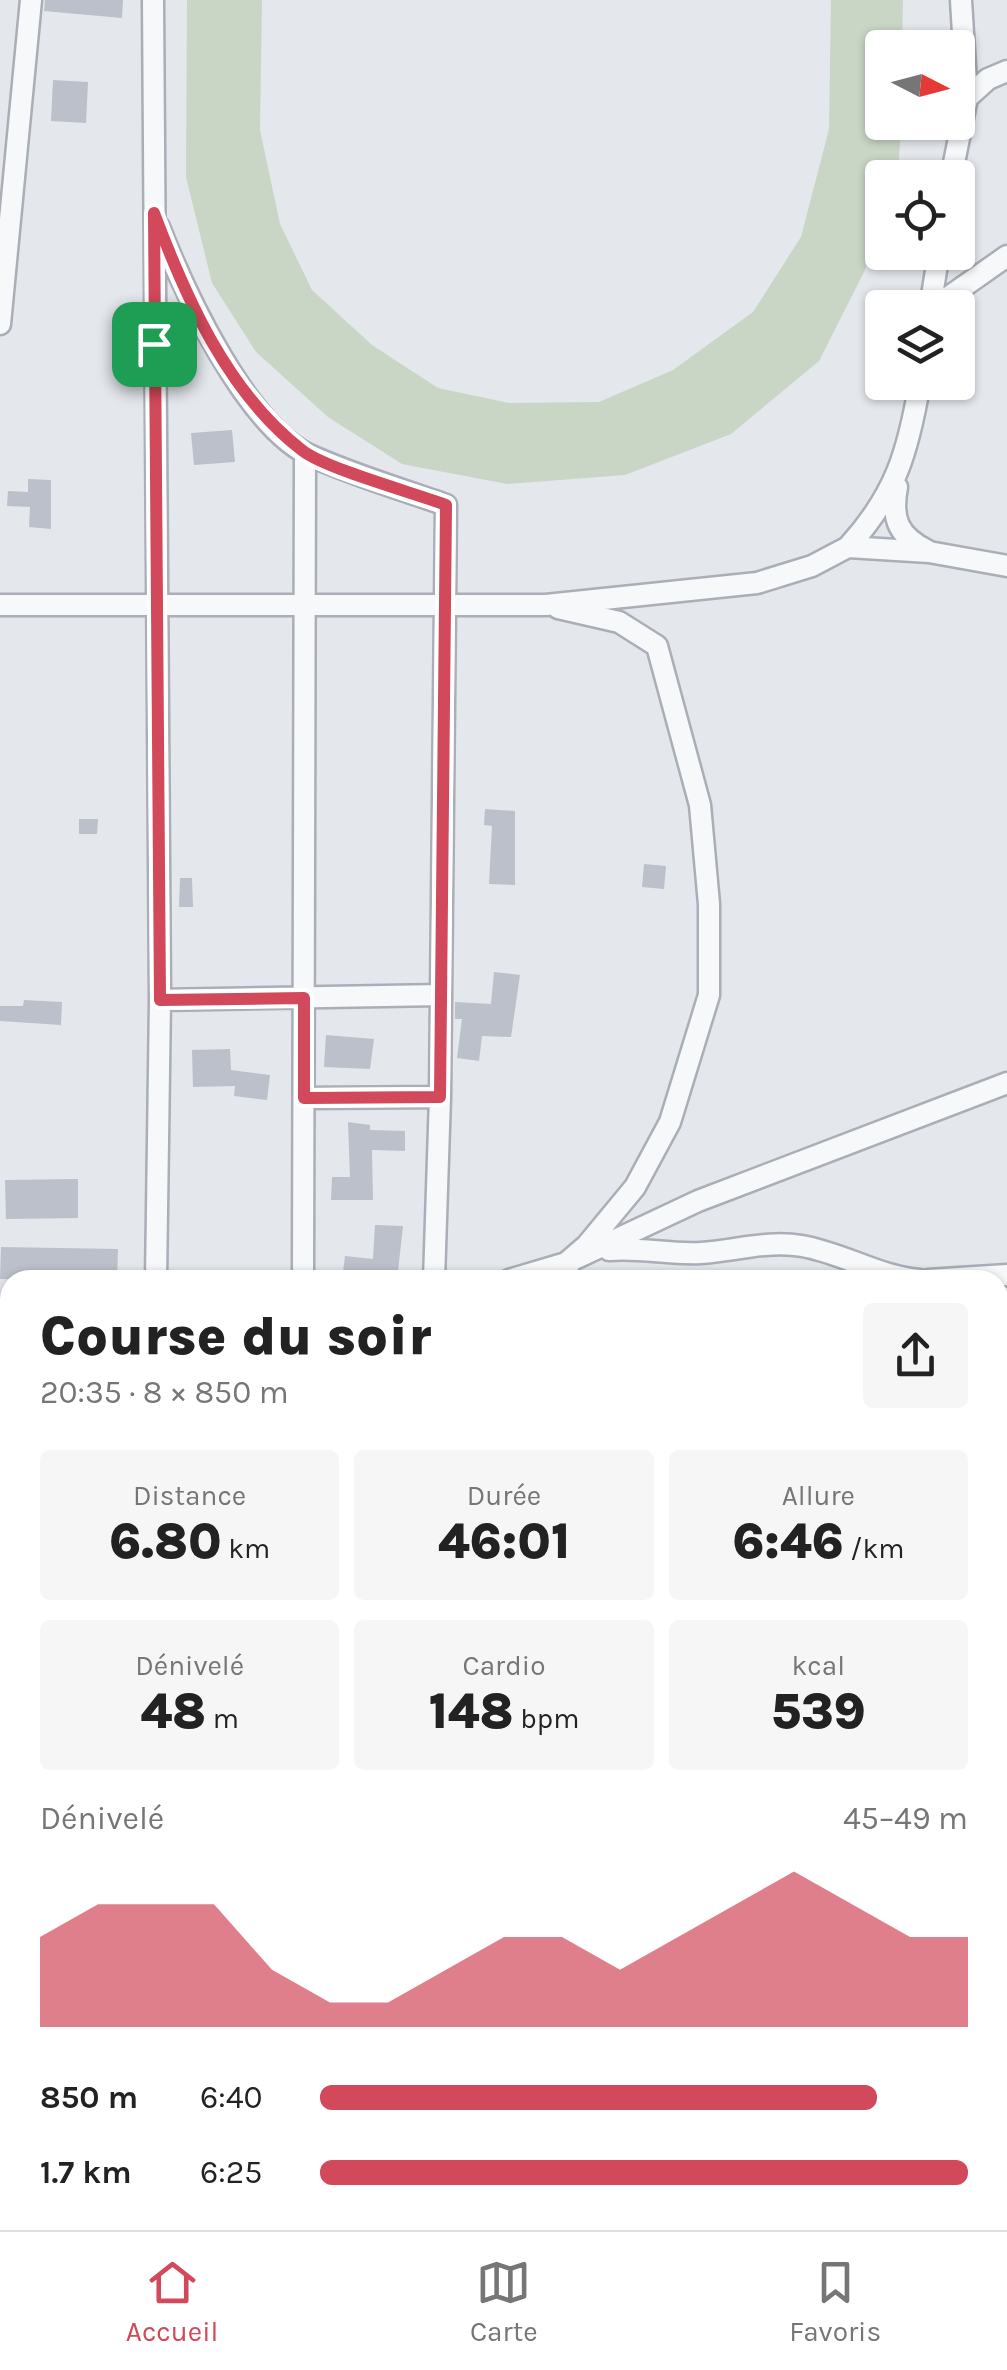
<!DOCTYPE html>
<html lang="fr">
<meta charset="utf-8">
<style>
body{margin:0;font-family:Karla,sans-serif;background:#f6f6f6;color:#222;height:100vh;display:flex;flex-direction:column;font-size:38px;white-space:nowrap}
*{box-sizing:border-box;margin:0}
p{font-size:32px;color:#767676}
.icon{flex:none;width:55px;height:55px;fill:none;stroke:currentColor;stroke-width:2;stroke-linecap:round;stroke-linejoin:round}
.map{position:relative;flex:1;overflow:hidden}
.details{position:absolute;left:0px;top:1270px;width:1008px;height:960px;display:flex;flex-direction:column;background:#fff;border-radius:30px 30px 0 0;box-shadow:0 2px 8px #0004}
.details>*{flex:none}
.needle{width:65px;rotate:96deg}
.controls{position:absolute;left:865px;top:30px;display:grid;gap:20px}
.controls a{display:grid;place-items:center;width:110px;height:110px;border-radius:10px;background:#fff;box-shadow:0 2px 8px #0004;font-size:50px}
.pin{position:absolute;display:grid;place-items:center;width:85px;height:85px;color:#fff;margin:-42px;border-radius:20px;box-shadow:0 5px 15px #0006}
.round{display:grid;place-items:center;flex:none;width:105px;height:105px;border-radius:10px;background:#f6f6f6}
.headline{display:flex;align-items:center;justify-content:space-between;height:170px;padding:0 40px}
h1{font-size:55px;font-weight:800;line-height:75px}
.stats{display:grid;grid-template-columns:repeat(3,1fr);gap:15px;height:170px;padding:10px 40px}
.stats div{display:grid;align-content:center;border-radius:10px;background:#f6f6f6;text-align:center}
.stats b{font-size:50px;font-weight:800}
.stats small{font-size:28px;font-weight:400}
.stats p{font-size:28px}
.chart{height:280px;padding:20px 40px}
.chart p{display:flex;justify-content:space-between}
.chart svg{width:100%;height:180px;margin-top:10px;fill:#d1495b;opacity:.7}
ul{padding:0 40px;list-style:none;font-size:32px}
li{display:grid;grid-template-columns:160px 120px 1fr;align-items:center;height:75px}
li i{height:25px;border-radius:12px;background:#d1495b}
.tabs{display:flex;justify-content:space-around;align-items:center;height:140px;border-top:2px solid #e0e0e0;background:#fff;font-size:28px;color:#767676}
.tabs a{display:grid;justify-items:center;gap:5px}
.tabs .selected{color:#d1495b}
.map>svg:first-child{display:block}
</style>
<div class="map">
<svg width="1007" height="2230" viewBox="0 0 1007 2230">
<defs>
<pattern id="wetland-marsh" width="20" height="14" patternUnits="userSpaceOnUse" patternTransform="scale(2.5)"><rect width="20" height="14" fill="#c9d6c5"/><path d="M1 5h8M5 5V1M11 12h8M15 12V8" fill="none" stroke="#adb8ab"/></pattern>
</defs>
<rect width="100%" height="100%" fill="#e4e7ec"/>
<!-- wetland -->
<path fill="url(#wetland-marsh)" d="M998,1671L1007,1672V1768L998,1767Z"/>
<!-- park -->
<path fill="#c9d6c5" d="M187,0H262L260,130L280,224L312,290L372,345L438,388L509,403L599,402L673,370L753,312L801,237L829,129L831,0H903L902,47L882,48V122L901,123L898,177L882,178V221L864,272L819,361L731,434L625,475L507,484L402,464L328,417L256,352L212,283L186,177Z"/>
<!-- water -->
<path fill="#9fb4cc" d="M998,1767L1007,1768V2230H0V1784L10,1782V2220H998Z"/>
<!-- building -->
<path fill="#bbc0ca" d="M45,0H123L122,18L44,11Z
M53,80L88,82L86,123L51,121Z
M232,430L235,462L194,465L191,433Z
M28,479L51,480V529L29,527L30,507L7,506L8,491L28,492Z
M485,809L515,811V885L489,884L492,826L484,825Z
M79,819H98L97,834H79Z
M644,864L666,866L664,889L642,887Z
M180,878H192L193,907H179Z
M494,972L520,975L511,1037L482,1036L479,1061L457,1058L462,1019H455V1002L491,1004Z
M24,1000L62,1002L61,1025L0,1021V1006H23Z
M326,1035L374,1039L370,1069L324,1067Z
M230,1049L231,1070L270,1075L267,1100L234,1096L235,1086L193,1087L192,1050Z
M348,1122L370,1125V1130L405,1131V1151L372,1150L373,1200H331L332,1177H350Z
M78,1179V1218L6,1219L5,1180Z
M375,1225L403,1226L397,1280H342L345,1256L373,1259Z
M1,1247L118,1249L117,1280L0,1279Z"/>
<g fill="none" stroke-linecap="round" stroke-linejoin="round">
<defs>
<path id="minor" d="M153,0L160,1000L156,1280
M967,98L988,79L1007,71
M951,178L967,98L961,0
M159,227C184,291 245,424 309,455C353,475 401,489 446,505L440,1097L434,1280
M930,308L939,252
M933,308L1007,256
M0,324L31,0
M897,487C891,519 898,536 928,551
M848,547C896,494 908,452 920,382
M0,605H546L757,583L812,566L848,547L929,552L1007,566
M160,1000L441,995
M304,1098L440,1097
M609,1250C640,1247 670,1255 701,1253C734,1251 768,1240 802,1246C843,1253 879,1277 920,1280
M303,1280L305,453
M509,1280L566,1263L587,1245L635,1187L670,1122L709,995V904L700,805L657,646L619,622L558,608
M570,1280L566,1263L698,1201L1007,1083
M928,1280L1007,1275
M0,1320H10
M998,1352H1007
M0,1521H10
M0,1651L10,1648"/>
</defs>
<!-- minor casing -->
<use href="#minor" stroke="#a9aeb7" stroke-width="25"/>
<!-- path -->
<path stroke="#c2c5cb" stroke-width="2.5" stroke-dasharray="8 8" stroke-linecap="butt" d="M998,1661L1007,1662"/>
<!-- minor -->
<use href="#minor" stroke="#f7f8fa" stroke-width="20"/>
</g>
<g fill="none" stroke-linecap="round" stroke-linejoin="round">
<defs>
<path id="route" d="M154,213C186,298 228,394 303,451C327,469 414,493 446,505L440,1097L304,1098V998L160,1000Z"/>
</defs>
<!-- route casing -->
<use href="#route" stroke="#fff" stroke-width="20"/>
<!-- route -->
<use href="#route" stroke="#d1495b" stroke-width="12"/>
</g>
</svg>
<div class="controls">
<a><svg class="needle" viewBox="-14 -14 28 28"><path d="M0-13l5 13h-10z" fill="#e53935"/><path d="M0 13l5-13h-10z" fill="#767676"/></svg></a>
<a><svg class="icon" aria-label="locate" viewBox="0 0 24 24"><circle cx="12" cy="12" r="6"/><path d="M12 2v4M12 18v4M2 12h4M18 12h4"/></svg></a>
<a><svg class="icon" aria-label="layers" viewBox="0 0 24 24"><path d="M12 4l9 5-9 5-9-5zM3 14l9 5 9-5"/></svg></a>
</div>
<div class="pin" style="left:154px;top:344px;background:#1e9e55"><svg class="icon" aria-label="arrive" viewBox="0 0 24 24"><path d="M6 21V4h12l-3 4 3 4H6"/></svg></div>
<section class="details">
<div class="headline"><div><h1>Course du soir</h1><p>20:35 · 8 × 850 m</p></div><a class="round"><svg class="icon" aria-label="share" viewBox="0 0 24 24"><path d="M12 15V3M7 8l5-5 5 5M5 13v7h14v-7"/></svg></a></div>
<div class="stats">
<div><p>Distance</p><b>6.80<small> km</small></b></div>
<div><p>Durée</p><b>46:01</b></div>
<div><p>Allure</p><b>6:46<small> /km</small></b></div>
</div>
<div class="stats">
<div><p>Dénivelé</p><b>48<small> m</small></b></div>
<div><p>Cardio</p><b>148<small> bpm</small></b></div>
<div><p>kcal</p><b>539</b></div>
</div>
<div class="chart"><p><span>Dénivelé</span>45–49 m</p>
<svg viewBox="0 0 160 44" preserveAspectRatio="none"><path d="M0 44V22L10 14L20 14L30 14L40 30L50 38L60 38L70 30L80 22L90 22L100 30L110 22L120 14L130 6L140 14L150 22L160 22V44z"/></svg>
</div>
<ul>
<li><b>850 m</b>6:40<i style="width:86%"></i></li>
<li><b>1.7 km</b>6:25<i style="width:100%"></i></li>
</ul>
</section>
</div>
<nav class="tabs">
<a class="selected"><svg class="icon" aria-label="home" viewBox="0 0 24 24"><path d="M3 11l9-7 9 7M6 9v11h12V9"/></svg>Accueil</a>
<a><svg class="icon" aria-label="map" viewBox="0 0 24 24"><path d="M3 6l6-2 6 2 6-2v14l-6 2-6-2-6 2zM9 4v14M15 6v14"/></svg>Carte</a>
<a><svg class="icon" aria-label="saved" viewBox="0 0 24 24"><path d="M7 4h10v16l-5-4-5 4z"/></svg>Favoris</a>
</nav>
